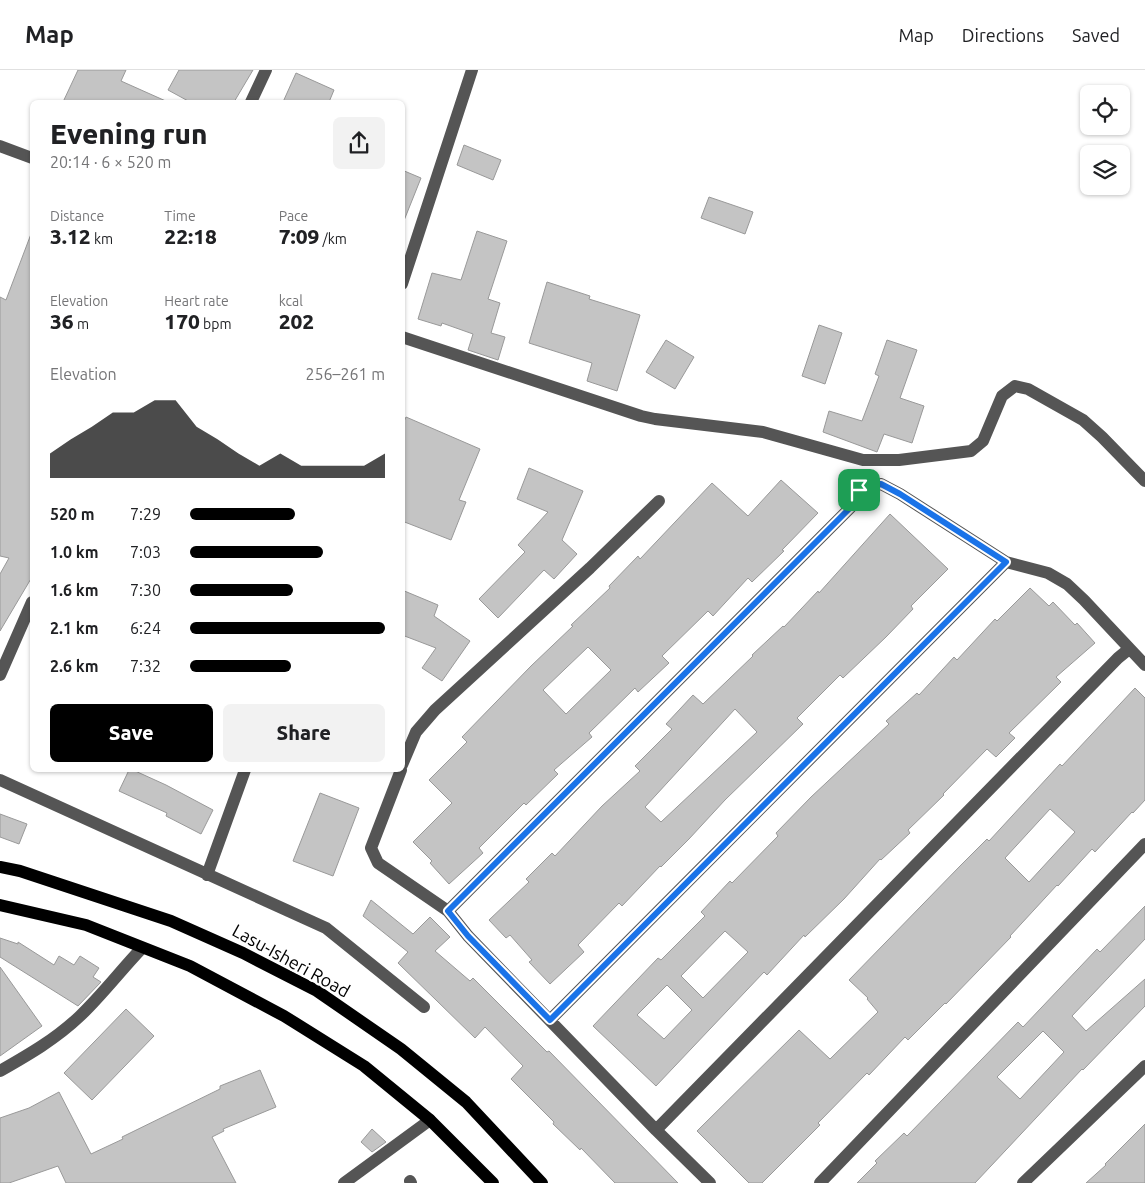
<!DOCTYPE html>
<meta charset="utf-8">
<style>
body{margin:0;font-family:Ubuntu,sans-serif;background:#f2f2f2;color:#202124;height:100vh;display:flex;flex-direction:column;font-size:19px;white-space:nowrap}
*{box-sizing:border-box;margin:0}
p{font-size:16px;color:#757577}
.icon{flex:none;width:28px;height:28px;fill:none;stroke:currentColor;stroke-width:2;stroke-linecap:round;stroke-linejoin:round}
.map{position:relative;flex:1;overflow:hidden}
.details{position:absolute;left:30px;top:30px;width:375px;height:672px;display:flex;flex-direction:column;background:#fff;border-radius:8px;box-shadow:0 1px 4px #0004}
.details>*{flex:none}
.controls{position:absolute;left:1080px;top:15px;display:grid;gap:10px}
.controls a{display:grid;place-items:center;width:50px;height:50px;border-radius:8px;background:#fff;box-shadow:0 1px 4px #0004;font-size:25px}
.pin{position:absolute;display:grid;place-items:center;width:42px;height:42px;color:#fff;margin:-21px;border-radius:10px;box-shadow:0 2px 8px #0006}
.round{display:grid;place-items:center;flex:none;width:52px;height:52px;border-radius:8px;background:#f2f2f2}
.head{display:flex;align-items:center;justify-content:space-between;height:85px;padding:0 20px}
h1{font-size:28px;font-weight:800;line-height:38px}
.figures{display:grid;grid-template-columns:repeat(3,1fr);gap:8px;height:85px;padding:5px 20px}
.figures div{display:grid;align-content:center}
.figures b{font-size:21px;font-weight:800}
.figures small{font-size:14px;font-weight:400}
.figures p{font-size:14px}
.chart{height:140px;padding:10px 20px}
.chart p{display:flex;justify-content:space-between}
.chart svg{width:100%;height:90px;margin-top:5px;fill:#000;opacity:.7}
.cta{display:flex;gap:10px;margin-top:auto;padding:10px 20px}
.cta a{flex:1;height:58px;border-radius:8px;background:#000;color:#fff;font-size:20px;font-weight:800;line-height:58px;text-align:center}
.cta a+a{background:#f2f2f2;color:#202124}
ul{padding:0 20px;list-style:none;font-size:16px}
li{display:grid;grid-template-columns:80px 60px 1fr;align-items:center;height:38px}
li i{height:12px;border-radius:6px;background:#000}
header{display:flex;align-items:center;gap:30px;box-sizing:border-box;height:70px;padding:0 25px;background:#fff;border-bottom:1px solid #e0e0e0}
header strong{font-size:24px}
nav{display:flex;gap:28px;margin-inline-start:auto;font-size:18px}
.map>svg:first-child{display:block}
</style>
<header>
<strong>Map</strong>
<nav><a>Map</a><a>Directions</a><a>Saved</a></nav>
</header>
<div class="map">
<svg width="1145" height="1113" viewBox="0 0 1145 1113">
<rect width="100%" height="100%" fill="#fff"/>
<!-- building -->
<path fill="#c4c4c4" stroke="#999" fill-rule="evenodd" d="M78,0H126L121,11L168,32H63Z
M179,0H253L234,32H190L168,20Z
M296,3L334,20L329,32H283Z
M464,75L501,90L493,110L457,95Z
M402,100L421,108L403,153H402Z
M709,127L753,142L745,164L701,148Z
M477,161L507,171L488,229L500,233L491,263L505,267L498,290L468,280L473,264L442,253L441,256L418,249L432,203L461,210Z
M31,164L32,507L0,561V504L9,488L0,486V227L6,230Z
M547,212L590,226L589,229L640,245L617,321L587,311L592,293L529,273Z
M819,255L842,263L825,314L802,306Z
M666,270L694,287L675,319L646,302Z
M887,270L917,280L900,328L924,336L912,373L884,364L877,382L823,362L829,341L862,351L879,306L875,304Z
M406,347L480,379L459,430L466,432L451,470L402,451V356Z
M529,398L583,421L562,470L577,484L554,509L544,500L498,548L479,529L525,482L518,475L548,442L517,429Z
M781,410L818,443L782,480L784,481L752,512L748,508L713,546L708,541L662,586L669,593L638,622L635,618L589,663L592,667L554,700L558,704L526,735L524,733L479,778L483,783L449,814L430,793L432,791L413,772L452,733L429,710L467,672L462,667L531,596L573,556L571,555L610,518L609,516L638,486L640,489L712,413L748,446ZM588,577L611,600L566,644L543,620Z
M890,444L948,499L911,536L913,539L886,567L843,608L840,605L797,648L803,654L725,730L689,769L661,797L660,796L622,836L619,833L578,875L584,882L550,914L529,892L532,890L510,865L506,868L489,850L529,812L526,809L552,783L555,786L602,736L640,701L635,696L672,659L666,654L693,625L703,634L753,586L752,585L783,556L784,557L818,521L819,523ZM735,639L757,662L661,752L645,737Z
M1030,518L1049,536L1053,532L1075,555L1077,553L1095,573L1056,607L1061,612L1009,663L1015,668L996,687L987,679L943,724L944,725L908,760L910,763L881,790L880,789L844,829L805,867L804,865L767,905L764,902L656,1016L593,956L658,888L661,890L705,846L701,842L730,811L732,813L778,766L776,763L811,727L889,654L886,651L917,623L919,625L954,587L957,590L995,549L997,551ZM725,861L748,882L703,928L681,906ZM667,915L692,940L664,969L637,945Z
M402,520L438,535L434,546L470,571L442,611L422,598L436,578L402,565Z
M1135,618L1145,628V730L1133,743L1132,742L1095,782L1092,779L1058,816L1057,815L1010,866L1011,867L946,934L945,933L908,970L905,967L869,1005L867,1003L818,1053L820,1055L762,1113H749L697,1061L799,960L830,989L878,942L867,929L868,928L849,910L960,796L987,769L989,771L1060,694L1062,696ZM1050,739L1075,762L1029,812L1005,788Z
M129,700H133L166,715L213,740L201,764L166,746L167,743L119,721Z
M320,723L359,738L333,806L293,791Z
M0,744L27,754L19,774L0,767Z
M371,830L413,864L430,847L450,867L435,881L470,911L473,908L547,982L549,981L678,1113H615L581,1078L580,1080L553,1054L554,1052L511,1009L523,996L485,957L475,968L398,893L408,882L363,846Z
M1145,836V869L1072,946L1086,961L1145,909V936L1083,1000L1082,999L975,1113H857L877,1093L875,1091L904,1063L907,1066L1018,952L1023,957L1097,879L1100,882ZM1043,961L1064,982L1020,1029L997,1007Z
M0,868L18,874V872L54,895L59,886L74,895L80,886L99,898L93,907L101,912L78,936L0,887Z
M0,897L42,956L0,986Z
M126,939L154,966L92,1030L64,1003Z
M260,1000L276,1037L223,1059L224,1061L212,1067L236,1113H66L58,1096L9,1113H0V1048L29,1038L59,1022L91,1084L123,1069L122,1067L220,1019V1016Z
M1145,1054V1113H1086L1106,1095L1105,1094Z
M372,1059L386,1072L372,1082L361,1072Z"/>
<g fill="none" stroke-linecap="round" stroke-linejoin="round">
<!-- minor -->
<path stroke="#555" stroke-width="12" d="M251,32L266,0
M0,76L32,88
M402,214L472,0
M402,267L641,346L655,349L763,362L863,390H899L971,381L983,371L1002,326L1015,316L1028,319L1083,350L1102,367L1145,411
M0,605L32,532
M402,695L416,662L435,640L590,498L659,431
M401,700L371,778L378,793L448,841L468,866L656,1060L710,1113
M0,710L326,858L424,937
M207,805L245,700
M448,841L851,437L859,420L881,414L900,424L1006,492L1048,503L1067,514L1084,530L1145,595
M550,950L1006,492
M0,1001C28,985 56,969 80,946C102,925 121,900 142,878
M656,1060L1118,588L1129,579
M410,1111L411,1113
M344,1113L430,1050
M820,1113L1145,774
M1023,1113L1145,996"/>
<!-- major -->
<path stroke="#000" stroke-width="12" d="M0,797L20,801L171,851L243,883L317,921L401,979L466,1032L542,1113
M0,835L86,855L190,896L284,946L364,996L430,1050L493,1113"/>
</g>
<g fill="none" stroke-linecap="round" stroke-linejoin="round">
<defs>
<path id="route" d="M881,414L900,424L1006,492L550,950L468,866L448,841L851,437L859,420Z"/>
</defs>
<!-- route casing -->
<use href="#route" stroke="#fff" stroke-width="10"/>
<!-- route -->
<use href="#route" stroke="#1a73e8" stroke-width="6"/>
</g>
<g text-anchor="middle" stroke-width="4.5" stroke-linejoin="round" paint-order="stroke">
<!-- street labels -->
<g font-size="18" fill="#000" stroke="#fff">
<text transform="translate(291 891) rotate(29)" y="6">Lasu-Isheri Road</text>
</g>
</g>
</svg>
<div class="controls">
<a><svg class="icon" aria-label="locate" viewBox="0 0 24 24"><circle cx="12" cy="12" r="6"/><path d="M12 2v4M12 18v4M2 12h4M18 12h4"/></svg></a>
<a><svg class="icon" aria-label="layers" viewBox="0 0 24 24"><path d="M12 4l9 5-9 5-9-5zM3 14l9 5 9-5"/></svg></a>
</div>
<div class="pin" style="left:859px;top:420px;background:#1e9e55"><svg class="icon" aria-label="arrive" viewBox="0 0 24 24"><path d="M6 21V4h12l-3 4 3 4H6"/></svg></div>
<section class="details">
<div class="head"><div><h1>Evening run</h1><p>20:14 · 6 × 520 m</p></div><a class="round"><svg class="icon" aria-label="share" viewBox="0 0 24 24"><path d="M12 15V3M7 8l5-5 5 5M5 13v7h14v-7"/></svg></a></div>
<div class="figures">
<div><p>Distance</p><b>3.12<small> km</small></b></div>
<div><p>Time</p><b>22:18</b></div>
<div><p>Pace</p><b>7:09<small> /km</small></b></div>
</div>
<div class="figures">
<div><p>Elevation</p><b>36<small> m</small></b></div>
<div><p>Heart rate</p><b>170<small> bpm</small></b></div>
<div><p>kcal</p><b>202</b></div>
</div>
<div class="chart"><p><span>Elevation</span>256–261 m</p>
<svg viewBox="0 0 160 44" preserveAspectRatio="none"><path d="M0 44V32L10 25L20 19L30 12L40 12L50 6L60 6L70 19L80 25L90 32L100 38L110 32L120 38L130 38L140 38L150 38L160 32V44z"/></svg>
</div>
<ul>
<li><b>520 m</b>7:29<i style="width:54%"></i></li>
<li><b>1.0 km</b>7:03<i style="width:68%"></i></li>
<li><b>1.6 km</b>7:30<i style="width:53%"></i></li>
<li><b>2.1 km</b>6:24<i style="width:100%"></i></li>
<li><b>2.6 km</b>7:32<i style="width:52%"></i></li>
</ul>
<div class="cta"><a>Save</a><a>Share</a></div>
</section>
</div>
